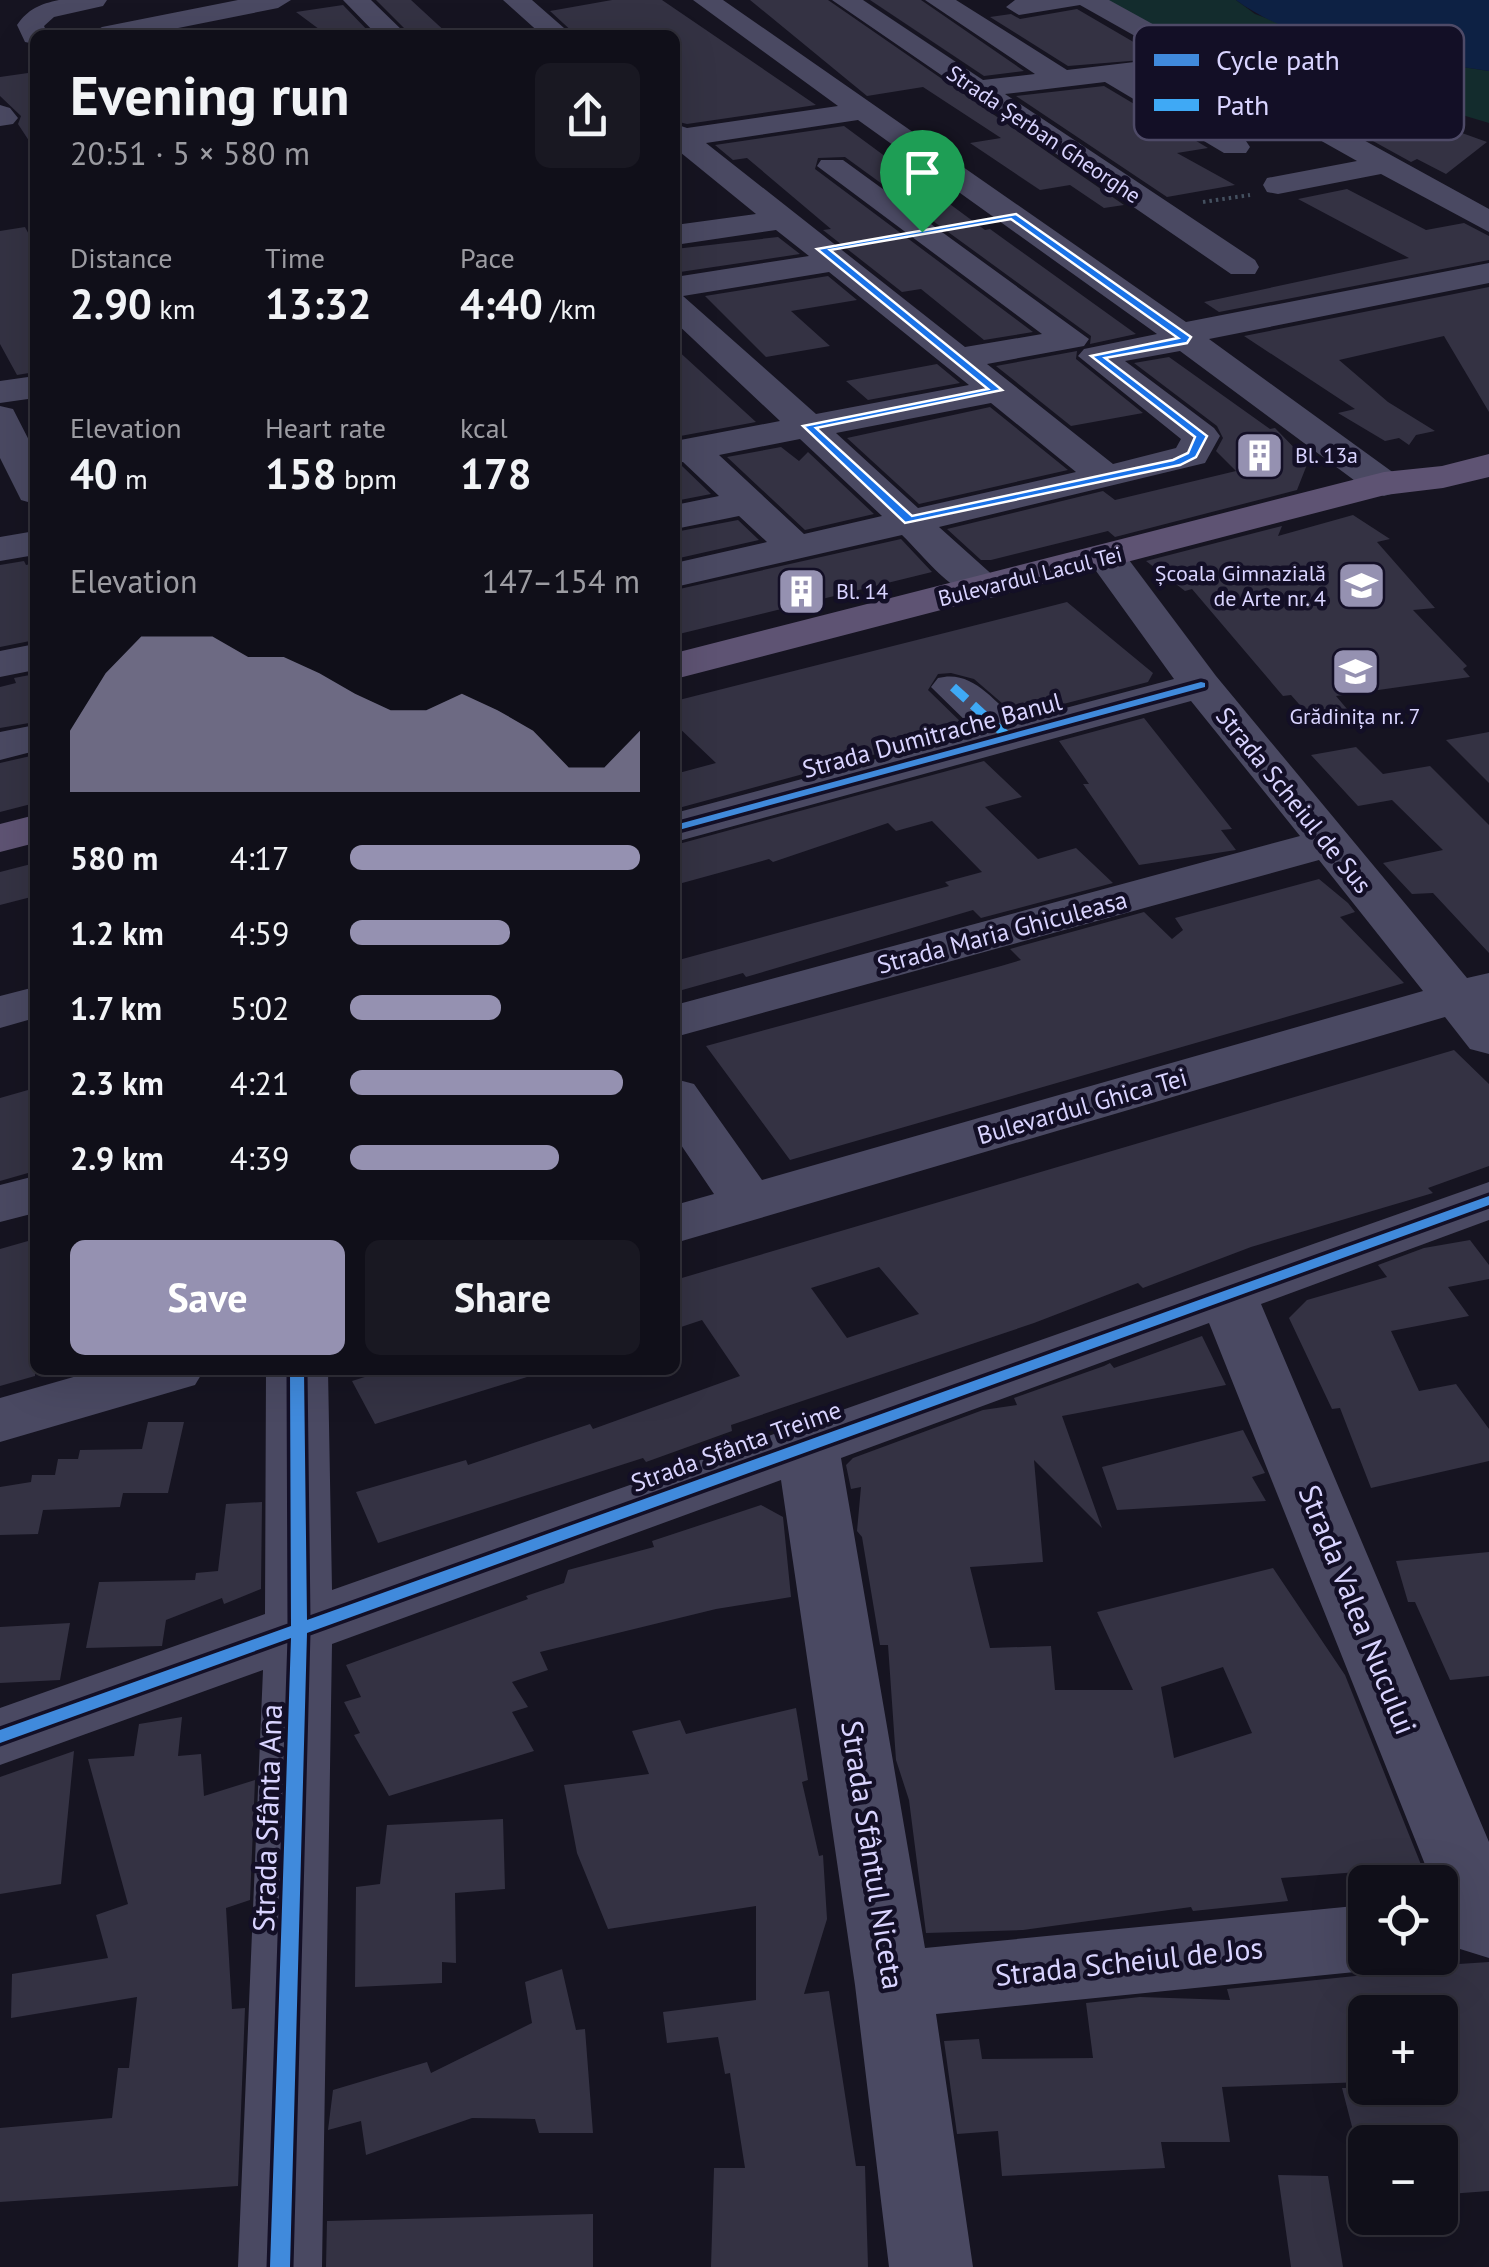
<!DOCTYPE html>
<meta charset="utf-8">
<style>
body{margin:0;font-family:"PT Sans",sans-serif;background:#191822;color:#f1f3f6;height:100vh;display:flex;flex-direction:column;font-size:38px;white-space:nowrap}
*{box-sizing:border-box;margin:0}
p{font-size:32px;color:#9c9ca2}
.icon{flex:none;width:55px;height:55px;fill:none;stroke:currentColor;stroke-width:2;stroke-linecap:round;stroke-linejoin:round}
.map{position:relative;flex:1;overflow:hidden}
.details{position:absolute;left:30px;top:30px;width:650px;height:1345px;display:flex;flex-direction:column;background:#100f19;border-radius:15px;box-shadow:0 10px 40px #0002,0 0 0 2px #302f38}
.details>*{flex:none}
.controls{position:absolute;left:1348px;top:1865px;display:grid;gap:20px}
.controls a{display:grid;place-items:center;width:110px;height:110px;border-radius:15px;background:#100f19;box-shadow:0 10px 40px #0002,0 0 0 2px #302f38;font-size:50px}
.pin{position:absolute;display:grid;place-items:center;width:85px;height:85px;color:#fff;margin:-102px -42px;border-radius:50% 50% 50% 0;rotate:-45deg;box-shadow:0 0 10px #0007}
.pin .icon{rotate:45deg}
.round{display:grid;place-items:center;flex:none;width:105px;height:105px;border-radius:15px;background:#191822}
.summary{display:flex;align-items:center;justify-content:space-between;height:170px;padding:0 40px}
h1{font-size:55px;font-weight:800;line-height:75px}
.stats{display:grid;grid-template-columns:repeat(3,1fr);gap:15px;height:170px;padding:10px 40px}
.stats div{display:grid;align-content:center}
.stats b{font-size:42px;font-weight:800}
.stats small{font-size:28px;font-weight:400}
.stats p{font-size:28px}
.chart{height:280px;padding:20px 40px}
.chart p{display:flex;justify-content:space-between}
.chart svg{width:100%;height:180px;margin-top:10px;fill:#9591b1;opacity:.7}
.primary-button{display:flex;gap:20px;margin-top:auto;padding:20px 40px}
.primary-button a{flex:1;height:115px;border-radius:15px;background:#9591b1;color:#fff;font-size:40px;font-weight:800;line-height:115px;text-align:center}
.primary-button a+a{background:#191822;color:#f1f3f6}
ul{padding:0 40px;list-style:none;font-size:32px}
li{display:grid;grid-template-columns:160px 120px 1fr;align-items:center;height:75px}
li i{height:25px;border-radius:12px;background:#9591b1}
.map>svg:first-child{display:block}
</style>
<div class="map">
<svg width="1489" height="2267" viewBox="0 0 1489 2267">
<rect width="100%" height="100%" fill="#161421"/>
<!-- green -->
<path fill="#132c2d" d="M1098,0H1236L1255,14L1314,36L1399,57L1489,71V123L1432,106L1335,133Z"/>
<!-- water -->
<path fill="#0d2144" d="M1236,0H1489V71C1407,58 1305,50 1236,0Z"/>
<!-- building -->
<path fill="#343243" fill-rule="evenodd" d="M376,0H411L449,35H411Z
M612,0H662L816,105L687,124L675,121V35H576L550,11Z
M750,0H828L1124,205L1104,208L1070,185L1040,190L970,143L1001,138L923,87L867,96Z
M870,0H921L1024,71L984,76Z
M343,5L372,35H327L296,12Z
M1077,9L1190,75L1297,134L1251,141L1148,80L1160,71L1154,59L1068,66L990,17L1011,14L1020,19Z
M35,72V150L18,124L21,116L0,96V77Z
M1104,86L1208,148L1177,153L1235,185L1167,197L1016,96Z
M1402,117L1429,126L1437,124L1487,142L1446,174L1417,159L1411,162L1353,130Z
M844,126L985,230L990,229L1136,334L1090,344L1091,336L845,157L818,158L815,169L1033,332L984,340L921,289L902,292L823,230L831,229L747,158L733,160L715,145Z
M1347,189L1426,230L1464,223L1489,236V260L1219,312L1204,302L1409,258L1298,199Z
M25,227L35,246V372L17,375L0,344V231Z
M778,237L800,254L680,272L675,268V249Z
M828,276L857,300L791,311L830,346L766,357L705,296Z
M1489,287V412L1444,336L1339,360L1388,402L1435,431L1416,435L1409,445L1399,438L1385,441L1338,413L1355,409L1244,336Z
M675,348L756,422L675,437Z
M1077,351L1076,359L1143,413L1071,426L996,366Z
M1169,357L1270,429L1275,428L1308,462L1297,490L1115,537L1108,531L991,560H981L947,529L1103,491L1115,500L1236,471L1216,451L1223,438L1217,426L1134,363Z
M937,364L960,383L868,400L846,381Z
M990,407L1068,470L919,504L847,438Z
M781,447L799,461L808,452L874,514L805,530L727,457Z
M682,466L711,494L675,501V467Z
M1353,515L1390,539L1377,542L1435,608L1413,610L1467,666L1463,669L1470,677L1336,696L1353,716L1314,721L1291,695L1283,696L1192,589L1185,591L1146,561L1282,526L1278,536Z
M738,520L759,540L675,559V532Z
M901,539L932,572L675,635V590Z
M24,561L26,565L35,563V640L0,647V565Z
M1067,602L1153,673L1148,682L1017,716L974,679L951,673L938,674L928,690L968,729L675,809V774L716,763L675,724V701Z
M35,674V722L0,728V687L16,683L14,678Z
M1144,718L1232,829L1221,830L1236,850L1139,865L1083,784H1089L1059,741Z
M1489,732V783L1446,740Z
M1356,747L1383,774L1430,766L1489,825V953L1433,893L1412,894L1383,863L1443,850L1392,800L1358,806L1311,755Z
M35,755V803L0,812V763Z
M984,761L1022,797L985,807L1038,859L1076,848L1113,883L981,918L973,910L746,977L743,973L675,992V961L949,886L945,882L982,872L932,821L896,831L888,823L773,862L769,859L675,885V845Z
M35,863V896L0,905V872Z
M1319,879L1348,903L1355,912L1340,917L1404,983L790,1160L706,1046L1001,966L1021,960L1010,949L1144,912L1172,939L1183,930L1175,918Z
M1454,1050L1489,1084V1166L1428,1188L1433,1193L1251,1247L1143,1288L1138,1283L1034,1323L737,1423L731,1425L732,1431L646,1462L643,1458L378,1543L356,1492L466,1460L468,1465L590,1424L593,1429L740,1376L702,1320L675,1329V1280ZM879,1267L919,1314L847,1338L811,1288Z
M35,1088V1171L0,1181V1098Z
M35,1239V1376L0,1386V1249Z
M1470,1240L1489,1265V1279L1448,1287L1469,1316L1391,1331L1419,1391L1456,1384L1489,1429V1461L1371,1488L1340,1408L1332,1409L1289,1318L1307,1300L1387,1277L1378,1265L1424,1248Z
M1202,1336L1226,1385L1062,1416L1102,1528L1034,1460L1043,1562L970,1567L990,1648L1051,1646L1055,1690H1133L1097,1612L1273,1568L1345,1675L1422,1867L1281,1878L1288,1901L1193,1911L1191,1907L1023,1930L926,1933L909,1800L896,1760L888,1645H880L862,1537L857,1531L861,1487L851,1489L846,1465L853,1458L983,1410L1017,1405L1014,1398L1104,1366L1110,1363L1114,1368ZM1223,1667L1252,1733L1174,1758L1161,1687Z
M387,1370H526L527,1377L375,1424L352,1381Z
M148,1422H184L168,1493H123L120,1507L43,1510L38,1534L0,1535V1487L31,1482L32,1475H55L58,1459H78L80,1450L142,1449Z
M1243,1430L1265,1473L1252,1477L1266,1501L1117,1510L1102,1467Z
M262,1502L261,1589L224,1604L222,1598L166,1620L162,1646L86,1648L99,1582L195,1580L196,1573L218,1571L226,1504Z
M761,1505L783,1517L791,1597L716,1609L540,1652L548,1670L512,1682L528,1707L512,1712L534,1751L389,1796L354,1735L360,1733L344,1702L361,1697L346,1665L528,1599L526,1596L564,1583L568,1570L654,1547L652,1541Z
M1489,1552V1676L1450,1680L1415,1602H1408L1396,1561Z
M70,1623L60,1680L0,1683V1627Z
M796,1708L808,1780L802,1782L819,1856L823,1855L827,1919L804,1994L829,1991L856,2166H865L868,2267H711L714,2168H745L730,2073L725,2074L718,2037L667,2043L663,2012L756,2000V1906L608,1929L577,1853L564,1785L649,1774L632,1731L680,1720L686,1734Z
M182,1717L178,1756L201,1754L204,1796L255,1780L250,1900L226,1908L232,2009L245,2008L238,2186L0,2202V2128L112,2118L118,2068H129L137,1997L11,2018L12,1974L108,1958L96,1915L128,1904L88,1759L134,1756L139,1724Z
M74,1751L61,1884L0,1894V1777Z
M503,1819L505,1889L455,1893L456,1963L442,1962V1983L355,1987L356,1887L380,1884L387,1825Z
M1489,1962V2191L1449,2194L1440,2162V2142H1356L1342,2088H1440V2012H1365V2082L1222,2087L1230,2142H1161L1165,2168L1002,2176L998,2131L957,2134L944,2041L979,2039L982,2059L1093,2058L1086,2003L1140,1997L1230,2000L1227,1989L1365,1975L1383,1969Z
M562,1969L576,2030L585,2029L593,2133H539L535,2119L472,2118L366,2155L361,2121L328,2130L333,2090L427,2062L431,2073L532,2023L525,1982Z
M1278,2175L1328,2176L1343,2267H1291Z
M593,2214V2267H326L327,2221Z"/>
<g fill="none" stroke-linecap="round" stroke-linejoin="round">
<!-- path -->
<path stroke="#44505f" stroke-width="4" stroke-dasharray="2.5 4" stroke-linecap="butt" d="M1203,202L1250,195"/>
<!-- minor -->
<path fill="#4a4962" fill-rule="evenodd" d="M59,0H107L103,6L54,17L44,26L48,35H35V44L25,42L17,25C28,9 40,4 59,0Z
M238,0H291L278,8L143,35H88L102,27Z
M343,0H371L407,35H377Z
M503,0H532L572,35H542Z
M693,0H723L1186,322L1489,263V283L1209,339L1398,476L1403,484L1398,492L1384,496L1370,492L1180,351L1125,361L1214,428L1220,436L1205,463L939,527L997,579L1003,588L997,597C959,606 927,559 902,535L675,587V563L767,542L739,516L675,529V505L719,496L683,462L675,463V441L780,421L675,322V277L809,256L776,230L675,245V225L756,214L675,148V124L687,128L838,106ZM858,120L1157,334L1084,349L1078,356L1181,439L1176,448L1113,464L987,364L1084,346L1089,339L843,160H821L817,166L1042,334L965,347L706,143ZM829,272L969,385L816,414L683,296ZM991,403L1076,472L918,508L836,433ZM800,439L882,516L804,534L719,455Z
M832,0H863L983,80L1035,74L925,0H956L1067,70L1143,61L1153,63L1157,69L1153,75L1138,78L1246,141L1250,147L1246,153H1224L1105,82L1005,94L1255,260L1259,267L1255,274H1231Z
M1015,0H1109L1489,209V232L1381,174L1278,194L1267,192L1263,185L1267,178L1357,161L1080,5L1019,15L1006,7Z
M0,105L10,108L18,118L13,124L0,126Z
M35,376V398L0,403V381Z
M0,406L13,409L35,452V504L21,500L0,458Z
M35,531V555L0,561V537Z
M1106,545L1120,548L1216,676L1467,978L1489,973V1054L1470,1049L1445,1017L675,1243V1205L714,1194L675,1136V1079L694,1084L762,1180L1423,991L1319,860L675,1037V1005L1300,836L1191,701L675,842V813L977,732L931,687L938,678C972,669 993,700 1017,721L1174,679L1086,557L1092,548Z
M35,644V670L0,677V651Z
M35,725V751L0,760V732Z
M35,987V1018L0,1028V996Z
M35,1176V1213L0,1222V1185Z
M1489,1182V1220L1261,1304L1489,1842V1958L1460,1949C1450,1926 1440,1908 1440,1882H1432L1209,1323L841,1458L925,1948L1365,1905V1958H1393L1392,1961L1365,1971L936,2014L973,2267H889L855,1985L781,1480L332,1644L322,2267H238L263,1670L0,1765V1708L265,1614L266,1370H328L332,1590Z
M98,1370H204L195,1385L0,1442V1398Z"/>
<!-- major -->
<path fill="#5e5373" fill-rule="evenodd" d="M1489,454V477L1443,488L1385,495L675,679V653L1384,472L1442,466Z
M35,815V843L0,852V824Z"/>
<!-- quiet -->
<path stroke="#3fa9f5" stroke-width="9" stroke-dasharray="18 9" stroke-linecap="butt" d="M953,687L1008,737"/>
<defs>
<path id="cycleway" d="M1201,682L1205,683V687L675,831V825Z
M1489,1196V1205L307,1633L290,2267H270L291,1638L0,1743V1730L291,1626L290,1370H304L307,1620Z"/>
</defs>
<!-- cycleway casing -->
<use href="#cycleway" stroke="#130f26" stroke-width="7"/>
<!-- cycleway -->
<use href="#cycleway" fill="#408adc" fill-rule="evenodd"/>
</g>
<!-- route -->
<path fill="#1a73e8" stroke="#fff" stroke-width="2.5" fill-rule="evenodd" d="M1016,214L1191,337L1187,343L1105,358L1207,436L1196,457L1180,465L905,523L803,426L988,389L817,249ZM1011,219L1178,338L1091,356L1195,437L1188,453L1173,460L912,516L816,428L1002,390L830,250Z"/>
<!-- icons -->
<defs>
<symbol id="building-square" viewBox="-11 -11 22 22"><rect x="-9" y="-9" width="18" height="18" rx="4" fill="#9591b1" stroke="#130f26"/><path d="M-4-6H4V6H1V3H-1V6H-4ZM-2.5-4.3h1.7v1.8h-1.7ZM.8-4.3h1.7v1.8H.8ZM-2.5-1h1.7V.8h-1.7ZM.8-1h1.7V.8H.8Z" fill="#fff"/></symbol>
<symbol id="school-square" viewBox="-11 -11 22 22"><rect x="-9" y="-9" width="18" height="18" rx="4" fill="#9591b1" stroke="#130f26"/><path d="M0-5L7-2L0 1L-7-2ZM-4 1L0 2.5L4 1V4Q0 6-4 4Z" fill="#fff"/></symbol>
</defs>
<g fill-rule="evenodd">
<use href="#building-square" x="1232" y="428" width="55" height="55"/>
<use href="#school-square" x="1334" y="558" width="55" height="55"/>
<use href="#building-square" x="774" y="564" width="55" height="55"/>
<use href="#school-square" x="1328" y="644" width="55" height="55"/>
</g>
<g text-anchor="middle" stroke-width="9" stroke-linejoin="round" paint-order="stroke">
<!-- far-street labels -->
<g font-size="22" fill="#d9d4ff" stroke="#130f26">
<text transform="translate(1044 134) rotate(34)" y="8">Strada Șerban Gheorghe</text>
<text transform="translate(1030 576) rotate(-14)" y="8">Bulevardul Lacul Tei</text>
</g>
<!-- far-poi labels -->
<g font-size="22" fill="#d9d4ff" stroke="#130f26" text-anchor="start">
<text x="1295" y="463">Bl. 13a</text>
<text x="1326" y="581" text-anchor="end">Școala Gimnazială<tspan x="1326" dy="25">de Arte nr. 4</tspan></text>
<text x="836" y="599">Bl. 14</text>
<text x="1355" y="724" text-anchor="middle">Grădinița nr. 7</text>
</g>
<!-- street labels -->
<g font-size="25" fill="#d9d4ff" stroke="#130f26">
<text transform="translate(932 735) rotate(-15)" y="9">Strada Dumitrache Banul</text>
<text transform="translate(1294 800) rotate(51)" y="9">Strada Scheiul de Sus</text>
<text transform="translate(1002 932) rotate(-15)" y="9">Strada Maria Ghiculeasa</text>
<text transform="translate(1082 1106) rotate(-16)" y="9">Bulevardul Ghica Tei</text>
<text transform="translate(736 1446) rotate(-20)" y="9">Strada Sfânta Treime</text>
</g>
<!-- near-street labels -->
<g font-size="30" fill="#d9d4ff" stroke="#130f26">
<text transform="translate(1357 1610) rotate(68)" y="10">Strada Valea Nucului</text>
<text transform="translate(268 1818) rotate(-88)" y="10">Strada Sfânta Ana</text>
<text transform="translate(872 1855) rotate(81)" y="10">Strada Sfântul Niceta</text>
<text transform="translate(1129 1962) rotate(-6)" y="10">Strada Scheiul de Jos</text>
</g>
</g>
<!-- legend -->
<rect x="1134" y="25" width="330" height="115" rx="15" fill="#130f26" stroke="#4e4a67" stroke-width="2.5"/>
<rect x="1154" y="54" width="45" height="12" fill="#408adc"/>
<rect x="1154" y="99" width="45" height="12" fill="#3fa9f5"/>
<g font-size="28" fill="#d9d4ff">
<text x="1216" y="70">Cycle path</text>
<text x="1216" y="115">Path</text>
</g>
</svg>
<div class="controls">
<a><svg class="icon" aria-label="locate" viewBox="0 0 24 24"><circle cx="12" cy="12" r="6"/><path d="M12 2v4M12 18v4M2 12h4M18 12h4"/></svg></a>
<a>+</a>
<a>−</a>
</div>
<div class="pin" style="left:922px;top:232px;background:#1e9e55"><svg class="icon" aria-label="arrive" viewBox="0 0 24 24"><path d="M6 21V4h12l-3 4 3 4H6"/></svg></div>
<section class="details">
<div class="summary"><div><h1>Evening run</h1><p>20:51 · 5 × 580 m</p></div><a class="round"><svg class="icon" aria-label="share" viewBox="0 0 24 24"><path d="M12 15V3M7 8l5-5 5 5M5 13v7h14v-7"/></svg></a></div>
<div class="stats">
<div><p>Distance</p><b>2.90<small> km</small></b></div>
<div><p>Time</p><b>13:32</b></div>
<div><p>Pace</p><b>4:40<small> /km</small></b></div>
</div>
<div class="stats">
<div><p>Elevation</p><b>40<small> m</small></b></div>
<div><p>Heart rate</p><b>158<small> bpm</small></b></div>
<div><p>kcal</p><b>178</b></div>
</div>
<div class="chart"><p><span>Elevation</span>147–154 m</p>
<svg viewBox="0 0 160 44" preserveAspectRatio="none"><path d="M0 44V29L10 15L20 6L30 6L40 6L50 11L60 11L70 15L80 20L90 24L100 24L110 20L120 24L130 29L140 38L150 38L160 29V44z"/></svg>
</div>
<ul>
<li><b>580 m</b>4:17<i style="width:100%"></i></li>
<li><b>1.2 km</b>4:59<i style="width:55%"></i></li>
<li><b>1.7 km</b>5:02<i style="width:52%"></i></li>
<li><b>2.3 km</b>4:21<i style="width:94%"></i></li>
<li><b>2.9 km</b>4:39<i style="width:72%"></i></li>
</ul>
<div class="primary-button"><a>Save</a><a>Share</a></div>
</section>
</div>
